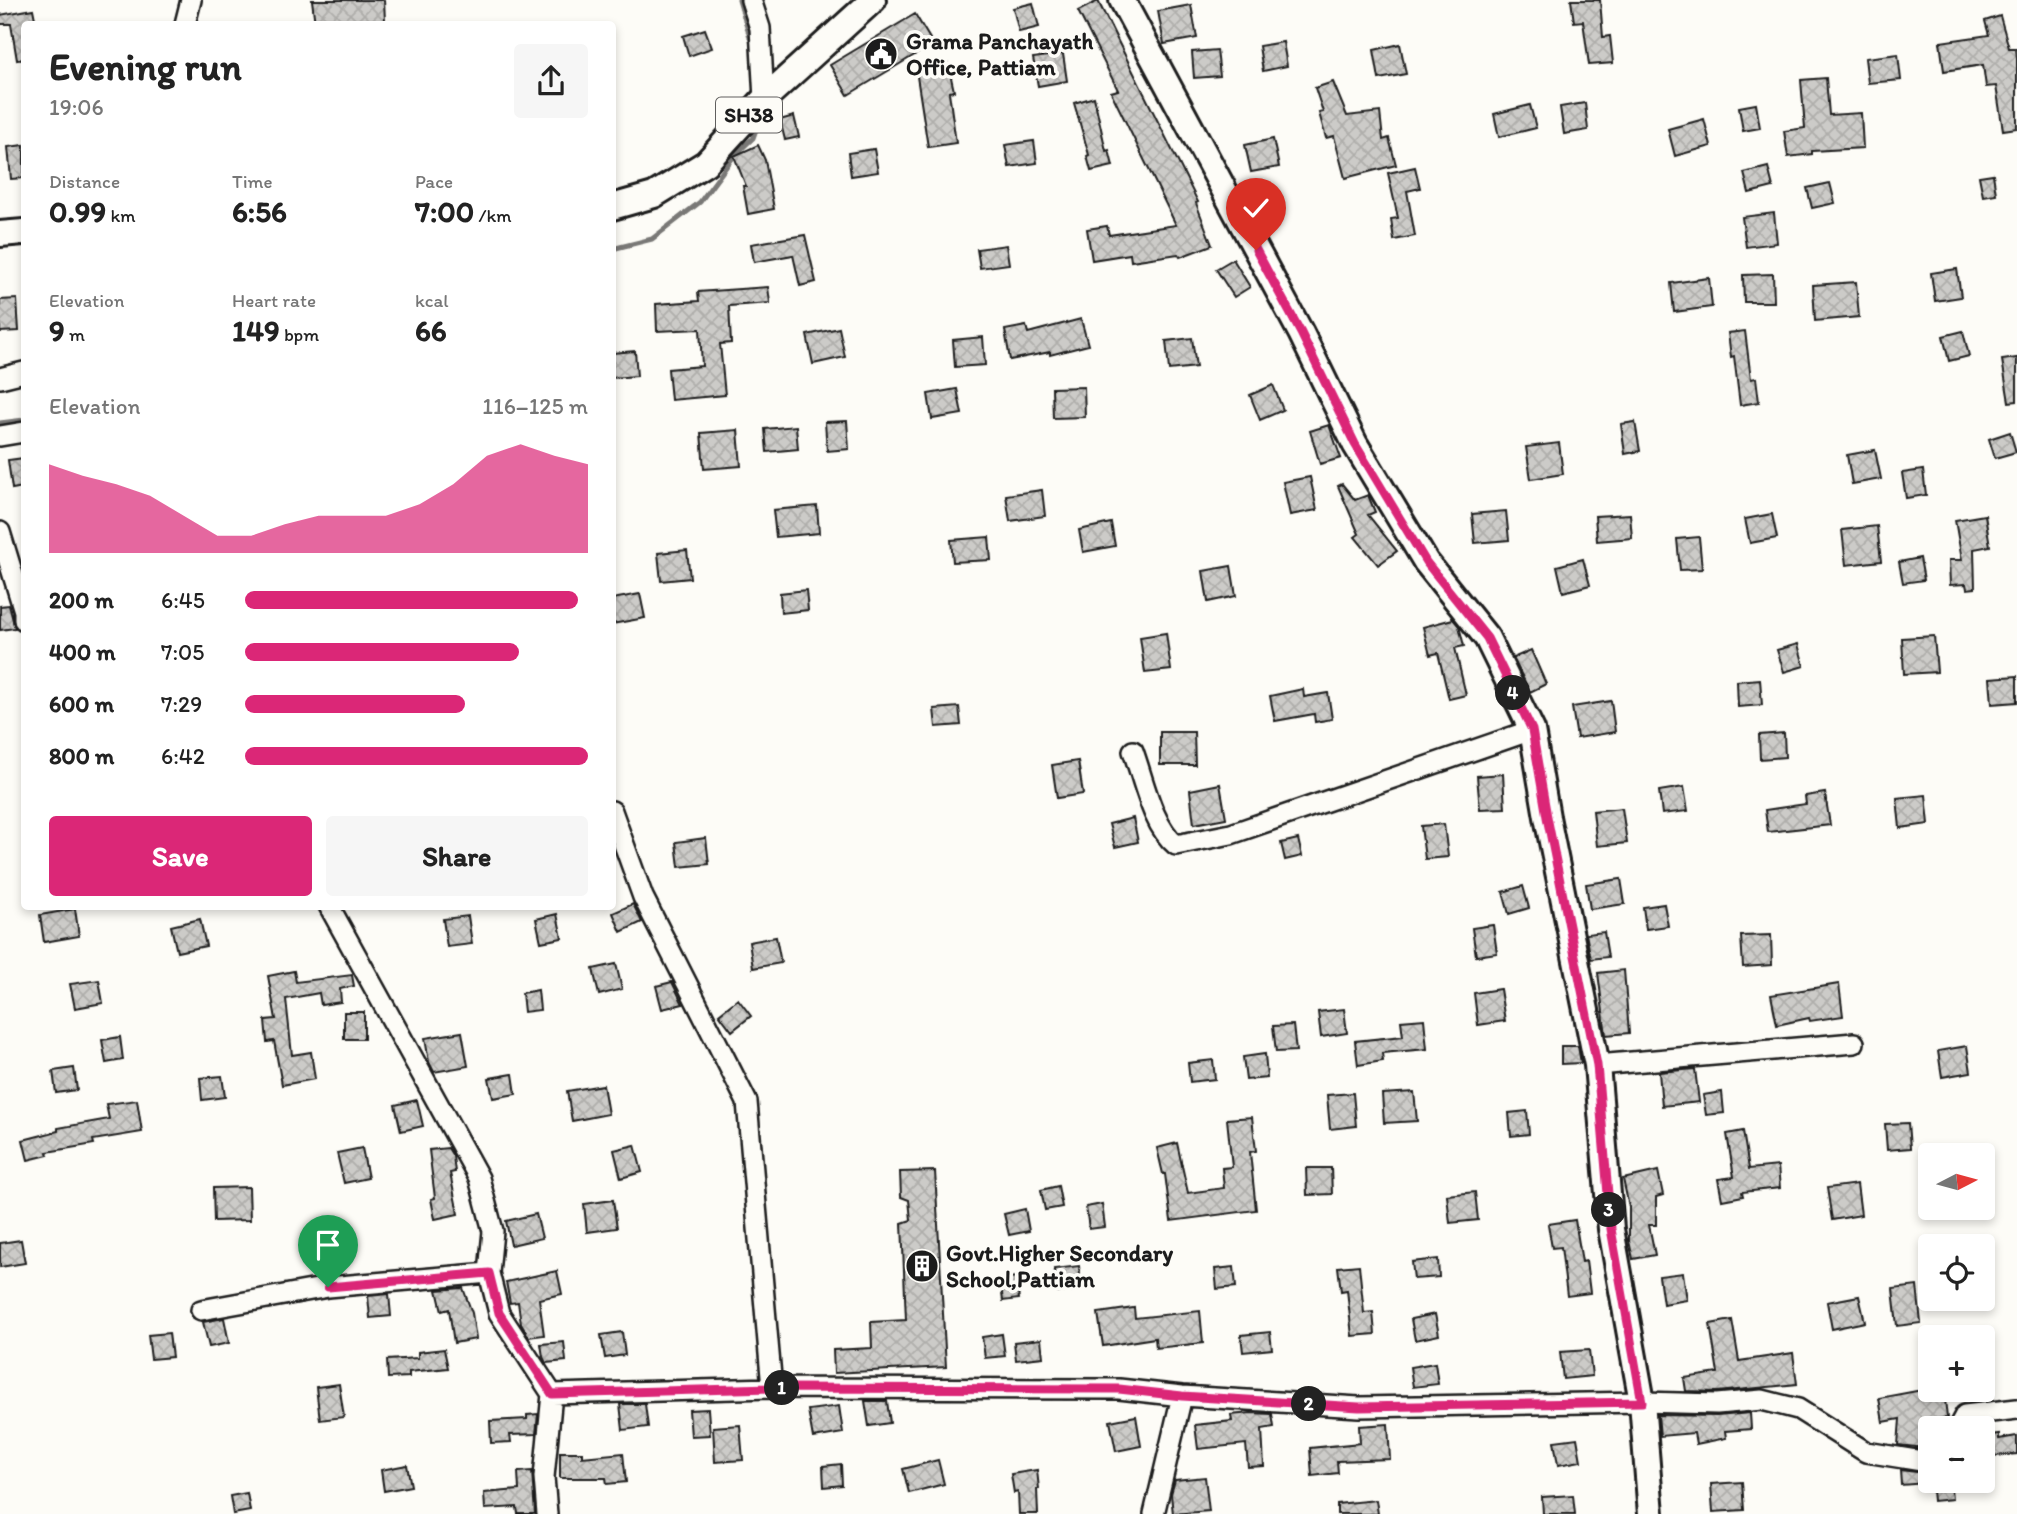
<!DOCTYPE html>
<meta charset="utf-8">
<style>
body{margin:0;font-family:Itim,sans-serif;background:#f6f6f6;color:#222;height:100vh;display:flex;flex-direction:column;font-size:26px;white-space:nowrap}
*{box-sizing:border-box;margin:0}
p{font-size:23px;color:#767676}
.icon{flex:none;width:38px;height:38px;fill:none;stroke:currentColor;stroke-width:2;stroke-linecap:round;stroke-linejoin:round}
.map{position:relative;flex:1;overflow:hidden}
.sheet{position:absolute;left:21px;top:21px;width:595px;height:889px;display:flex;flex-direction:column;background:#fff;border-radius:7px;box-shadow:0 4px 10px #0003}
.sheet>*{flex:none}
.needle{width:46px;rotate:84deg}
.fabs{position:absolute;left:1918px;top:1143px;display:grid;gap:14px}
.fabs a{display:grid;place-items:center;width:77px;height:77px;border-radius:7px;background:#fff;box-shadow:0 4px 10px #0003;font-size:35px}
.pin{position:absolute;display:grid;place-items:center;width:60px;height:60px;color:#fff;margin:-72px -30px;border-radius:50% 50% 50% 0;rotate:-45deg;box-shadow:0 0 7px #0007}
.pin .icon{rotate:45deg}
.km{position:absolute;width:35px;height:35px;margin:-18px;border-radius:50%;background:#222;color:#fff;font-size:19px;line-height:35px;text-align:center}
.round{display:grid;place-items:center;flex:none;width:74px;height:74px;border-radius:7px;background:#f6f6f6}
.head{display:flex;align-items:center;justify-content:space-between;height:119px;padding:0 28px}
h1{font-size:38px;font-weight:700;line-height:52px}
.stats{display:grid;grid-template-columns:repeat(3,1fr);gap:10px;height:119px;padding:7px 28px}
.stats div{display:grid;align-content:center}
.stats b{font-size:30px;font-weight:700}
.stats small{font-size:19px;font-weight:400}
.stats p{font-size:19px}
.chart{height:196px;padding:14px 28px}
.chart p{display:flex;justify-content:space-between}
.chart svg{width:100%;height:126px;margin-top:7px;fill:#db2777;opacity:.7}
.button{display:flex;gap:14px;margin-top:auto;padding:14px 28px}
.button a{flex:1;height:80px;border-radius:7px;background:#db2777;color:#fff;font-size:28px;font-weight:700;line-height:80px;text-align:center}
.button a+a{background:#f6f6f6;color:#222}
ul{padding:0 28px;list-style:none;font-size:23px}
li{display:grid;grid-template-columns:112px 84px 1fr;align-items:center;height:52px}
li i{height:18px;border-radius:9px;background:#db2777}
.map>svg:first-child{display:block}
</style>
<div class="map">
<svg width="2017" height="1514" viewBox="0 0 2017 1514">
<defs>
<pattern id="building-cross-hatch" width="8" height="8" patternUnits="userSpaceOnUse" patternTransform="scale(1.75)"><rect width="8" height="8" fill="#cccbc8"/><path d="M0 0l8 8M0 8l8-8" fill="none" stroke="#afaeab"/></pattern>
</defs>
<rect width="100%" height="100%" fill="#fdfcf7"/>
<filter id="ink" filterUnits="userSpaceOnUse"><feTurbulence type="fractalNoise" baseFrequency=".0143" numOctaves="2"/><feDisplacementMap in="SourceGraphic" scale="14" xChannelSelector="R" yChannelSelector="G"/><feConvolveMatrix kernelMatrix="1 2 1 2 8 2 1 2 1" color-interpolation-filters="sRGB"/></filter>
<g filter="url(#ink)">
<g fill="none" stroke-linecap="round" stroke-linejoin="round">
<!-- stream -->
<path stroke="#797876" stroke-width="5" d="M739,0L752,44
M612,249L652,239L700,202L734,156L753,138L759,121
M0,423L24,420"/>
</g>
<!-- building -->
<path fill="url(#building-cross-hatch)" stroke="#1c1c1c" stroke-width="2" d="M312,0H384L385,21L315,24Z
M1571,0H1600L1603,37L1610,36L1613,63L1589,65L1583,21L1574,22Z
M1098,1L1198,202L1196,203L1212,245L1180,257L1178,254L1131,261L1130,254L1092,260L1087,229L1107,226L1109,235L1176,225L1111,92L1118,90L1078,11Z
M1033,3L1039,27L1019,32L1013,8Z
M1191,5L1197,38L1164,44L1158,11Z
M33,9L36,24H24V59L17,60L11,24H0V15Z
M915,14L933,44L848,95L830,65Z
M2000,16L2009,48H2016L2017,59V128L2003,130L1996,86L1986,87L1983,65L1944,71L1940,42L1989,35L1985,21Z
M705,29L712,48L689,56L683,36Z
M1283,42L1287,66L1263,71L1259,46Z
M1400,44L1406,74L1379,79L1374,50Z
M1217,50L1220,76L1194,78L1192,52Z
M1063,54L1067,81L1038,86L1033,58Z
M1898,54L1901,80L1868,83L1865,58Z
M948,64L954,91L949,92L956,143L928,147L916,70Z
M1826,78L1829,115L1861,113L1863,148L1812,151V154L1788,157L1784,131L1805,128L1801,80Z
M1333,82L1347,116L1380,112L1383,140L1389,138L1396,165L1345,178L1334,136L1326,138L1319,113L1323,112L1315,88Z
M1094,97L1106,151L1109,150L1113,166L1091,171L1087,156L1089,155L1074,103Z
M1585,103L1588,130L1564,134L1560,107Z
M1756,104L1760,128L1743,131L1739,107Z
M1530,105L1536,128L1499,137L1494,114Z
M794,116L799,137L785,140L780,120Z
M1704,119L1711,146L1675,156L1668,129Z
M1273,139L1279,167L1251,172L1245,145Z
M1034,141L1037,163L1009,167L1005,145Z
M24,145V178L11,179L8,147Z
M758,145L765,160L774,209L748,214L743,186H746L734,156Z
M874,149L878,172L851,176L848,153Z
M1415,167L1420,188L1407,191L1415,236L1394,240L1391,219L1398,218L1388,173Z
M1768,167L1773,187L1749,193L1744,173Z
M1993,174L1996,194L1983,196L1979,176Z
M1830,183L1835,203L1812,208L1807,188Z
M1774,213L1777,243L1746,247L1742,217Z
M805,235L816,282L800,286L793,255L754,262L751,244Z
M1006,245L1009,264L980,268L977,249Z
M1233,259L1250,287L1234,297L1216,269Z
M1957,269L1961,297L1935,301L1931,273Z
M1773,274L1774,302H1744L1743,275Z
M1709,278L1712,307L1674,312L1671,283Z
M1856,282L1859,317L1815,321L1813,285Z
M768,287L770,303L729,306L731,343L720,344L725,395L671,400L668,369L702,366L700,329L657,331L656,304L699,301L698,292Z
M17,299L19,331L0,332V300Z
M1081,319L1088,345L1050,355V352L1010,360L1005,330L1026,326L1028,333Z
M839,328L845,357L813,364L807,335Z
M1745,331L1751,379L1756,378L1759,402L1740,405L1734,356L1731,357L1728,333Z
M1963,331L1969,356L1949,361L1943,336Z
M983,337L985,365L955,367L953,340Z
M1192,338L1196,367L1169,370L1166,341Z
M635,351L637,376L612,378V353Z
M2017,358V401L2009,402L2002,360Z
M1273,385L1283,410L1260,420L1250,395Z
M1084,387L1085,417L1053,418L1052,388Z
M957,389L962,414L932,419L928,394Z
M847,421L849,449L827,451L825,422Z
M1635,422L1640,451L1625,454L1621,424Z
M1329,425L1341,458L1320,464L1310,431Z
M796,426L798,449L767,452L765,429Z
M738,430L741,466L704,469L701,433Z
M2010,432L2016,452L1995,458L1989,439Z
M1559,443L1563,474L1531,479L1526,447Z
M1875,450L1881,479L1852,484L1847,455Z
M24,458V487L12,489L8,460Z
M1923,470L1926,495L1906,498L1902,473Z
M1310,477L1317,510L1290,515L1283,482Z
M1342,484L1355,500L1368,495L1375,512L1368,515L1397,551L1378,565L1355,537L1359,534L1338,486Z
M1042,490L1045,516L1010,521L1006,495Z
M817,506L819,533L776,537L773,510Z
M1506,511L1509,540L1475,543L1472,514Z
M1630,514L1632,538L1597,541L1595,516Z
M1772,514L1777,538L1750,543L1745,519Z
M1985,515L1990,546L1974,549L1975,588L1967,589L1966,584L1950,585L1949,560H1962L1955,520Z
M1111,523L1115,546L1083,552L1079,530Z
M1877,526L1881,561L1846,565L1842,530Z
M989,537L991,560L953,562L951,540Z
M1699,537L1702,569L1680,570L1677,539Z
M687,550L690,578L661,581L658,553Z
M1920,558L1924,580L1903,583L1899,562Z
M1583,559L1590,585L1563,592L1557,566Z
M1231,566L1236,596L1208,602L1203,571Z
M806,590L808,610L781,613L780,593Z
M640,594L645,618L612,624V599Z
M9,605L15,628L0,630V606Z
M1453,619L1459,626L1464,646L1455,648L1466,695L1449,699L1438,653L1430,655L1423,627Z
M1166,633L1171,670L1145,673L1140,637Z
M1934,636L1937,672L1904,674L1902,638Z
M1798,644L1804,666L1784,672L1777,650Z
M1531,650L1546,684L1530,692L1513,658Z
M2017,676V702L1992,704L1990,678Z
M1760,679L1762,705L1738,707L1737,681Z
M1303,689L1304,697L1328,693L1332,719L1315,722L1314,714L1275,721L1270,696Z
M1611,701L1615,732L1577,738L1572,707Z
M959,707L961,725L936,727L934,709Z
M1160,732H1194L1195,765H1160Z
M1784,733L1785,757L1760,759L1759,735Z
M1078,761L1083,794L1057,798L1052,765Z
M1503,774L1505,808L1480,809L1477,776Z
M1220,784L1226,818L1194,824L1190,790Z
M1684,787L1688,811L1662,814L1659,791Z
M1825,793L1830,825L1768,832L1765,810L1806,804L1805,796Z
M1926,795L1929,824L1900,828L1897,798Z
M1622,808L1627,843L1597,846L1593,811Z
M1133,818L1138,842L1115,847L1109,824Z
M1444,824L1448,857L1425,859L1421,826Z
M706,838L709,864L679,867L676,842Z
M1298,839L1302,856L1285,860L1281,843Z
M1621,879L1625,904L1590,909L1586,884Z
M1523,886L1529,908L1509,914L1503,892Z
M633,904L642,922L621,932L613,913Z
M1664,904L1668,926L1646,929L1643,907Z
M75,909L79,936L44,942L40,915Z
M557,914L562,938L541,942L536,919Z
M468,916L472,944L447,947L443,919Z
M200,919L206,946L177,952L171,926Z
M1493,925L1497,953L1476,956L1472,928Z
M1604,932L1608,957L1591,959L1586,934Z
M1771,935L1772,965L1743,967L1741,936Z
M776,937L781,963L753,968L749,942Z
M616,964L622,989L599,995L593,969Z
M1624,970L1629,1033L1606,1035L1598,973Z
M294,971L296,982L352,975L354,986L340,989L341,1002L321,1005L319,993L286,999L292,1055L311,1052L315,1079L282,1085L274,1041L267,1042L265,1020L276,1019L268,976Z
M99,980L103,1003L75,1008L70,984Z
M672,982L683,1004L662,1009L656,986Z
M1839,984L1843,1016L1810,1021L1809,1018L1777,1025L1771,995Z
M1500,989L1505,1021L1478,1025L1474,993Z
M538,990L540,1010L524,1012L522,993Z
M738,999L751,1016L732,1031L719,1014Z
M1344,1009L1347,1033L1321,1037L1318,1012Z
M344,1012H364V1039H344Z
M1424,1019L1427,1049L1382,1053L1383,1061L1358,1065L1355,1041L1403,1036L1401,1021Z
M1293,1025L1296,1051L1276,1052L1273,1026Z
M462,1032L468,1066L434,1072L429,1062L425,1038Z
M120,1037L123,1060L106,1063L102,1040Z
M1561,1046H1578L1581,1063L1561,1064Z
M1967,1046L1971,1072L1942,1077L1938,1051Z
M1265,1054L1267,1078L1246,1080L1243,1057Z
M1213,1060L1215,1079L1190,1082L1188,1063Z
M74,1068L77,1090L56,1093L53,1071Z
M1695,1069L1699,1102L1662,1106L1659,1072Z
M513,1074L516,1094L493,1098L489,1078Z
M222,1076L225,1097L202,1100L200,1078Z
M603,1085L608,1114L572,1121L567,1091Z
M1414,1092L1417,1121L1384,1123L1382,1094Z
M1722,1092L1724,1113L1706,1115L1703,1095Z
M1353,1093L1356,1126L1330,1129L1327,1095Z
M137,1100L142,1132L93,1140L94,1144L47,1152L48,1155L28,1160L23,1140L58,1131V1128L109,1119L106,1104Z
M417,1100L423,1126L401,1131L395,1105Z
M1527,1111L1529,1134L1511,1136L1509,1113Z
M1252,1117L1256,1151L1250,1152L1256,1210L1171,1221L1165,1174H1163L1157,1148L1177,1143L1188,1193L1224,1188L1222,1168L1232,1167L1227,1119Z
M1908,1123L1910,1148L1887,1150L1885,1124Z
M1743,1131L1749,1169L1778,1166L1780,1188L1742,1192L1743,1196L1722,1200L1718,1179L1734,1177L1727,1134Z
M635,1145L642,1172L621,1178L614,1150Z
M362,1148L368,1178L344,1183L337,1153Z
M448,1148L453,1156L455,1172L450,1173L458,1214L435,1219L431,1199L435,1198L429,1150Z
M1306,1168H1331L1332,1194L1307,1195Z
M935,1171L946,1367L834,1373L833,1350L872,1348L871,1322L906,1320L902,1223L911,1220L909,1200L901,1197L900,1172Z
M1658,1171L1663,1195L1656,1197V1225H1649L1655,1255L1633,1259L1629,1241V1207L1623,1179Z
M1857,1184L1861,1215L1832,1220L1827,1188Z
M1058,1186L1062,1207L1045,1210L1041,1190Z
M249,1187L250,1220L214,1221L213,1188Z
M1475,1192L1478,1220L1450,1223L1447,1195Z
M613,1200L617,1228L587,1232L584,1204Z
M1102,1204L1105,1227L1089,1229L1086,1207Z
M1025,1209L1029,1231L1009,1235L1004,1214Z
M536,1214L542,1238L511,1245L506,1221Z
M1575,1220L1582,1262L1586,1261L1590,1293L1567,1296L1561,1247L1552,1248L1548,1224Z
M21,1240L25,1263L0,1267V1243Z
M1438,1259L1439,1277L1414,1279L1412,1262Z
M1359,1265L1364,1313L1373,1312L1375,1334L1352,1336L1347,1290L1341,1291L1338,1267Z
M1079,1266L1082,1290L1057,1293L1054,1269Z
M1234,1267L1236,1287L1217,1289L1215,1269Z
M557,1271L562,1294L539,1299L544,1335L529,1337L521,1324L518,1302L510,1303L506,1282Z
M1683,1273L1687,1300L1663,1304L1659,1276Z
M1016,1277L1019,1299L1003,1301L1000,1279Z
M1917,1286L1921,1323L1897,1326L1893,1289Z
M463,1288L472,1313L476,1339L454,1343L449,1309L442,1311L437,1290Z
M389,1294L391,1316L370,1318L368,1296Z
M1859,1296L1865,1322L1832,1329L1827,1302Z
M1134,1308L1135,1318L1200,1311L1203,1343L1156,1348L1155,1338L1103,1346L1098,1313Z
M1435,1314L1439,1335L1415,1340L1411,1319Z
M224,1318L229,1343L209,1347L203,1322Z
M1732,1320L1739,1361L1793,1353L1797,1384L1717,1392L1686,1391L1684,1378L1718,1373L1710,1324Z
M622,1332L625,1355L605,1358L601,1335Z
M1270,1332L1272,1349L1243,1352L1241,1335Z
M169,1333L172,1357L151,1359L148,1335Z
M1002,1334L1005,1356L985,1358L982,1337Z
M1041,1339L1043,1357L1016,1360L1014,1342Z
M564,1342L566,1361L546,1363L543,1357L541,1344Z
M444,1349L448,1368L409,1372V1377L388,1378L387,1360L418,1358V1352Z
M1589,1350L1592,1376L1563,1379L1560,1352Z
M1435,1363L1438,1384L1413,1387L1410,1367Z
M339,1384L344,1417L320,1420L316,1387Z
M1922,1390H1944L1947,1418L1927,1420L1925,1448L1898,1445L1900,1419L1883,1422L1879,1398Z
M865,1401H887L890,1423L869,1426Z
M620,1404H645L648,1427L623,1430Z
M839,1406L843,1433L813,1438L808,1410Z
M708,1409L710,1435L691,1436L689,1410Z
M1251,1413L1272,1414L1274,1427L1262,1429L1264,1466L1248,1467L1246,1444L1198,1449L1195,1425L1232,1421L1231,1415Z
M1750,1413L1751,1429L1725,1431L1726,1438L1696,1444L1694,1433L1660,1436L1658,1415L1717,1416Z
M538,1414L536,1434L510,1435L511,1442L491,1443L490,1421L527,1419V1415Z
M1136,1416L1141,1446L1116,1451L1110,1421Z
M1388,1424L1390,1459L1337,1461L1338,1473L1312,1476L1310,1448L1360,1443L1359,1426Z
M740,1425L743,1460L715,1462L713,1427Z
M1999,1434V1439L2017,1436V1454L1983,1457V1436Z
M1577,1438L1581,1461L1558,1465L1554,1441Z
M560,1452H582V1457L623,1453L626,1482L607,1484L606,1478H560Z
M938,1460L944,1484L909,1493L903,1469Z
M841,1464L842,1485L824,1487L823,1466Z
M407,1465L411,1486L384,1491L381,1470Z
M1037,1470L1039,1489H1037L1038,1514H1019L1018,1492L1014,1493L1011,1474Z
M1900,1470L1925,1473L1926,1483L1901,1485Z
M532,1471L535,1514H518L517,1507L485,1509L484,1493L519,1490L518,1472Z
M1205,1477L1209,1511L1173,1514L1171,1494L1175,1480Z
M1931,1480H1950L1952,1499L1933,1501Z
M1742,1482L1744,1510L1713,1512L1711,1484Z
M247,1493L250,1511L233,1514L230,1496Z
M1573,1495L1575,1514H1543L1542,1497Z
M1376,1500L1378,1514H1337V1504Z"/>
<g fill="none" stroke-linecap="round" stroke-linejoin="round">
<defs>
<path id="minor" d="M751,0L760,28L764,99
M185,24L191,0
M0,378L24,372
M0,436L24,432
M0,532L24,611V620
M1133,751C1144,781 1152,825 1176,845L1231,834L1532,730
M612,811L643,897L747,1102L772,1388
M329,906L479,1178L493,1231L489,1273L499,1313L552,1394L544,1477L547,1514
M1597,1065L1854,1043
M201,1310L328,1287L489,1273
M552,1394L772,1388L1119,1389L1182,1396L1359,1407L1642,1402L1717,1404L1762,1400L1798,1409L1866,1452L1922,1461L1930,1460
M1958,1428L1965,1415L2017,1409
M1154,1514L1182,1396"/>
<path id="major" d="M1122,0L1301,333L1355,444L1426,562L1487,638L1532,730L1547,817L1597,1065L1611,1229L1642,1402L1651,1514
M612,207L654,195L706,163L764,99L873,0
M0,234L24,232"/>
</defs>
<!-- minor casing -->
<use href="#minor" stroke="#1c1c1c" stroke-width="24"/>
<!-- major casing -->
<use href="#major" stroke="#1c1c1c" stroke-width="30"/>
<!-- minor -->
<use href="#minor" stroke="#fdfcf7" stroke-width="19"/>
<!-- major -->
<use href="#major" stroke="#fdfcf7" stroke-width="24"/>
</g>
</g>
<g fill="none" stroke-linecap="round" stroke-linejoin="round" filter="url(#ink)">
<defs>
<path id="route" d="M328,1287L489,1273L499,1313L552,1394L772,1388L1119,1389L1182,1396L1359,1407L1642,1402L1611,1229L1597,1065L1547,817L1532,730L1487,638L1426,562L1355,444L1301,333L1256,250"/>
</defs>
<!-- route casing -->
<use href="#route" stroke="#fff" stroke-width="14"/>
<!-- route -->
<use href="#route" stroke="#db2777" stroke-width="9"/>
</g>
<!-- icons -->
<defs>
<symbol id="civic-disc" viewBox="-11 -11 22 22"><circle r="9.5" fill="#1c1c1c" stroke="#fdfcf7"/><path d="M-.6-6.5H3V-4.5H.6V-3L4-1V1h2V6H-6V1h2V-1L-.6-3ZM-1.2 2.5V6h2.4V2.5Z" fill="#fff"/></symbol>
<symbol id="building-disc" viewBox="-11 -11 22 22"><circle r="9.5" fill="#1c1c1c" stroke="#fdfcf7"/><path d="M-4-6H4V6H1V3H-1V6H-4ZM-2.5-4.3h1.7v1.8h-1.7ZM.8-4.3h1.7v1.8H.8ZM-2.5-1h1.7V.8h-1.7ZM.8-1h1.7V.8H.8Z" fill="#fff"/></symbol>
</defs>
<g fill-rule="evenodd">
<use href="#civic-disc" x="862" y="35" width="38" height="38"/>
<use href="#building-disc" x="903" y="1247" width="38" height="38"/>
</g>
<g text-anchor="middle" stroke-width="7" stroke-linejoin="round" paint-order="stroke">
<!-- shield labels -->
<rect fill="#fdfcf7" stroke="#605f5e" stroke-width="2" x="716" y="97.5" width="66" height="35" rx="5"/>
<g font-size="21" font-weight="bold" fill="#1c1c1c">
<text x="749" y="122">SH38</text>
</g>
<!-- poi labels -->
<g font-size="23" font-weight="bold" fill="#1c1c1c" stroke="#fdfcf7" text-anchor="start">
<text x="906" y="49">Grama Panchayath<tspan x="906" dy="26">Office, Pattiam</tspan></text>
<text x="946" y="1261">Govt.Higher Secondary<tspan x="946" dy="26">School,Pattiam</tspan></text>
</g>
</g>
</svg>
<div class="fabs">
<a><svg class="needle" viewBox="-14 -14 28 28"><path d="M0-13l5 13h-10z" fill="#e53935"/><path d="M0 13l5-13h-10z" fill="#767676"/></svg></a>
<a><svg class="icon" aria-label="locate" viewBox="0 0 24 24"><circle cx="12" cy="12" r="6"/><path d="M12 2v4M12 18v4M2 12h4M18 12h4"/></svg></a>
<a>+</a>
<a>−</a>
</div>
<div class="pin" style="left:328px;top:1287px;background:#1e9e55"><svg class="icon" aria-label="arrive" viewBox="0 0 24 24"><path d="M6 21V4h12l-3 4 3 4H6"/></svg></div>
<div class="pin" style="left:1256px;top:250px;background:#d93025"><svg class="icon" aria-label="check" viewBox="0 0 24 24"><path d="M5 12l5 5 9-10"/></svg></div>
<b class="km" style="left:782px;top:1388px">1</b>
<b class="km" style="left:1309px;top:1404px">2</b>
<b class="km" style="left:1609px;top:1210px">3</b>
<b class="km" style="left:1513px;top:693px">4</b>
<section class="sheet">
<div class="head"><div><h1>Evening run</h1><p>19:06</p></div><a class="round"><svg class="icon" aria-label="share" viewBox="0 0 24 24"><path d="M12 15V3M7 8l5-5 5 5M5 13v7h14v-7"/></svg></a></div>
<div class="stats">
<div><p>Distance</p><b>0.99<small> km</small></b></div>
<div><p>Time</p><b>6:56</b></div>
<div><p>Pace</p><b>7:00<small> /km</small></b></div>
</div>
<div class="stats">
<div><p>Elevation</p><b>9<small> m</small></b></div>
<div><p>Heart rate</p><b>149<small> bpm</small></b></div>
<div><p>kcal</p><b>66</b></div>
</div>
<div class="chart"><p><span>Elevation</span>116–125 m</p>
<svg viewBox="0 0 160 44" preserveAspectRatio="none"><path d="M0 44V13L10 17L20 20L30 24L40 31L50 38L60 38L70 34L80 31L90 31L100 31L110 27L120 20L130 10L140 6L150 10L160 13V44z"/></svg>
</div>
<ul>
<li><b>200 m</b>6:45<i style="width:97%"></i></li>
<li><b>400 m</b>7:05<i style="width:80%"></i></li>
<li><b>600 m</b>7:29<i style="width:64%"></i></li>
<li><b>800 m</b>6:42<i style="width:100%"></i></li>
</ul>
<div class="button"><a>Save</a><a>Share</a></div>
</section>
</div>
